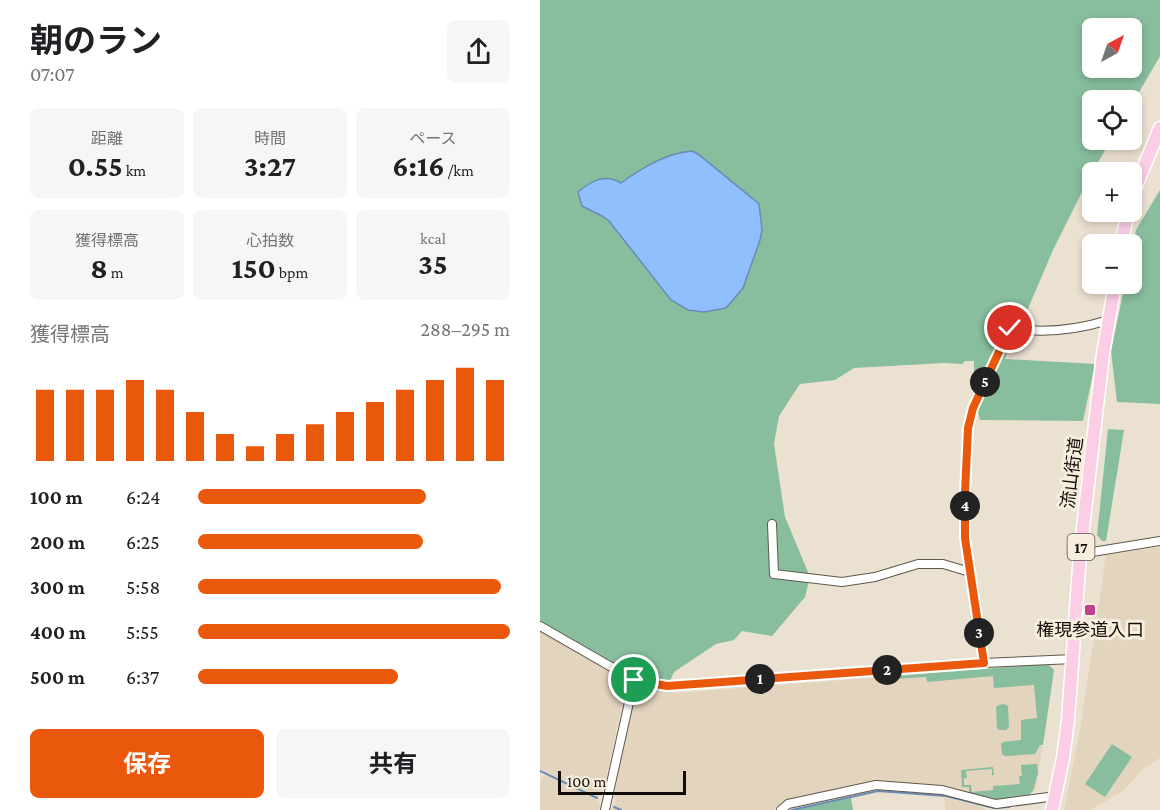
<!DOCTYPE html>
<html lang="ja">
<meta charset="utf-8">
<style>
body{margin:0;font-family:"Crimson Pro","Noto Sans JP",serif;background:#f6f6f6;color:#202124;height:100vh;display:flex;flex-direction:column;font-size:22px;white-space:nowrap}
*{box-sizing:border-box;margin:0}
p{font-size:20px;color:#757577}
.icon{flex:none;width:33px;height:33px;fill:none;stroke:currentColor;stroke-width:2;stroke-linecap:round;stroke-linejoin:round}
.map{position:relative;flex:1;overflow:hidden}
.details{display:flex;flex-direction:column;background:#fff;width:540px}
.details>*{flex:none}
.needle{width:39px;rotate:40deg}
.tools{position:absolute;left:542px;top:18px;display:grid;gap:12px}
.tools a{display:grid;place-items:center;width:60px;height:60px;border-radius:9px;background:#fff;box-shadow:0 3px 9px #0003;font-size:30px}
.scale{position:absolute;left:18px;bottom:15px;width:128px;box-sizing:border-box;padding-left:6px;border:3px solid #110e09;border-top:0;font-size:16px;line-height:21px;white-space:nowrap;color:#110e09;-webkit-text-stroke:4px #f8eede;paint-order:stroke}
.pin{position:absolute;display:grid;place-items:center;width:51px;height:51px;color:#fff;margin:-26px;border:3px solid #fff;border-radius:50%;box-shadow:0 2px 6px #0007}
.km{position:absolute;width:30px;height:30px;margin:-15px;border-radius:50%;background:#222;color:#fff;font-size:16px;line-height:30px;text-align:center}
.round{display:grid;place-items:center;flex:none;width:63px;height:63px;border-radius:9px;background:#f6f6f6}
.headline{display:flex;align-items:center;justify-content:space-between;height:102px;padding:0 30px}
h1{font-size:33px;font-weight:700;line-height:45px}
.metrics{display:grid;grid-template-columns:repeat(3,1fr);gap:9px;height:102px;padding:6px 30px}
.metrics div{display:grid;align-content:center;border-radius:9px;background:#f6f6f6;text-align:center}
.metrics b{font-size:30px;font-weight:700}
.metrics small{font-size:16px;font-weight:400}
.metrics p{font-size:16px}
.chart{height:168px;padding:12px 30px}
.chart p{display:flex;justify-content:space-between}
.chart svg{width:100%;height:108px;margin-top:6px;stroke:#ea580c;stroke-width:6}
.button{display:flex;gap:12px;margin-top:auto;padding:12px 30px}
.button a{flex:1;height:69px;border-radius:9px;background:#ea580c;color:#fff;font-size:24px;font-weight:700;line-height:69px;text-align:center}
.button a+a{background:#f6f6f6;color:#202124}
ul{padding:0 30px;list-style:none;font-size:20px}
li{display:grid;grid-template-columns:96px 72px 1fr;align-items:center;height:45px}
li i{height:15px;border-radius:8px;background:#ea580c}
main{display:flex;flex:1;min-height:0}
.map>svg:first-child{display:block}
</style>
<main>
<section class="details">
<div class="headline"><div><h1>朝のラン</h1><p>07:07</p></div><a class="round"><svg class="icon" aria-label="share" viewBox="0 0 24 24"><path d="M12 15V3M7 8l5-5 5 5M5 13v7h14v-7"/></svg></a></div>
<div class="metrics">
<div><p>距離</p><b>0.55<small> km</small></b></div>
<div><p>時間</p><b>3:27</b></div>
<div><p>ペース</p><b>6:16<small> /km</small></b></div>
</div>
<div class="metrics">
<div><p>獲得標高</p><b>8<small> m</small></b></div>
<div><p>心拍数</p><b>150<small> bpm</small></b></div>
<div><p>kcal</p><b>35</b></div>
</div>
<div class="chart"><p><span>獲得標高</span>288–295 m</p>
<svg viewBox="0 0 160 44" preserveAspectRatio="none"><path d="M5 44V15M15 44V15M25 44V15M35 44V11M45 44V15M55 44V24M65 44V33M75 44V38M85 44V33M95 44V29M105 44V24M115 44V20M125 44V15M135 44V11M145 44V6M155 44V11"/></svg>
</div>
<ul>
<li><b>100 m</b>6:24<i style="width:73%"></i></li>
<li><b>200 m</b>6:25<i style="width:72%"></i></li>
<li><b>300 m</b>5:58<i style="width:97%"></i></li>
<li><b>400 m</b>5:55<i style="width:100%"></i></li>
<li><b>500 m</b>6:37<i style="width:64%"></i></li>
</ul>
<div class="button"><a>保存</a><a>共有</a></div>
</section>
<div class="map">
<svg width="620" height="810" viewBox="0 0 620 810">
<rect width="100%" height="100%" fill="#ebe1d1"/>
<!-- built -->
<path fill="#e3d4be" d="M620,547V758L602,770L584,790L551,810H524L540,730L566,555Z
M0,630L81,677L86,686L66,778L58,797L0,769Z
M508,664L514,670L496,788L489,795L456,801L337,782L243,802L235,810H71L75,805L76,781L96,690L101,687L116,691L137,693Z
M5,775L57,799L60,806L59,810H0V781Z
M404,797L439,806L446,810H406Z"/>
<!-- green -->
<path fill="#88bd9e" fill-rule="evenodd" d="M0,0H620V56L591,106V100H552V140H571L554,169L556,172H552L513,250L481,325L476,324L465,359L555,364L543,421L440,420L434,398V361H425L422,364L404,363L314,368L295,380L260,384L239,416L234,444L245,517L270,577L265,597L232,636L202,631L194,640L176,644L134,672L130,681L121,679L108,686L0,623ZM552,28H591V68H552Z
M620,190V404L577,402L571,351L585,284H591V254L596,230Z
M568,429L584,430L566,541H562L557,535Z
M508,664L514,670L503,745H500L495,754L465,756L462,754L461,744L463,742L481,740V720L497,718L494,685L454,688L453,676L387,682L386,677L355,679V676Z
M464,704L468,706L469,727L466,730H459L457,728L456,707L459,705Z
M572,744L592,757L565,797L545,784Z
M497,764L498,773L493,791L489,795L456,801L429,794V787H422L421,770L453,767L454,775H452V769L426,771L427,778H424V785H431L432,792L453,790V786L480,784L479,776H482L481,765Z
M311,798L313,810H254Z"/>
<!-- water -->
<path fill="#8fc0fd" stroke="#698bb4" stroke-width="1.5" d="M152,151L158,154L219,204L222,230L220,240L203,288L186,308L164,312L148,310L131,300L69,221L62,216L42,206L38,192C51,181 65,173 81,183C102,168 126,153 152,151Z"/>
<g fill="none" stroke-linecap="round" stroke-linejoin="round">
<!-- stream -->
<path stroke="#698bb4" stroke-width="2" d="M0,771L57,798
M74,807L81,810
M252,810L338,791L406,796L454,808L469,807"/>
<defs>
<path id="minor" d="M232,524L234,574L302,582L335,577L378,564H403L430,572
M540,554L620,541
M0,626L94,680L127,686L444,663L534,659
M444,663L425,538V493L428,428L433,408L470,328C504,334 536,330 569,320
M65,810L94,680
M241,810L248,804L336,785L402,790L456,804L516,796"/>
<path id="primary" d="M591,202L596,186L620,128
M581,244L588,212
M512,810L523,758L528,720L540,554L563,354L575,284"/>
</defs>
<!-- minor casing -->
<use href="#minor" stroke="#60584b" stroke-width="10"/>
<!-- primary casing -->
<use href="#primary" stroke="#fff" stroke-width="15"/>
<!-- minor -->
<use href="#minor" stroke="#fff" stroke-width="8"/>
<!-- primary -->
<use href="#primary" stroke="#fbcee5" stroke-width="12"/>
</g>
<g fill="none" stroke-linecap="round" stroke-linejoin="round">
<defs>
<path id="route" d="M94,680L127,686L444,663L425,538V493L428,428L433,408L470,328"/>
</defs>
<!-- route casing -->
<use href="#route" stroke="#fff" stroke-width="12"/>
<!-- route -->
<use href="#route" stroke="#ea580c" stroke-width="8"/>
</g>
<!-- markers -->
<rect fill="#c1408a" stroke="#f8eede" stroke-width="2" x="544" y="604" width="12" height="12" rx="3"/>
<g text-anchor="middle" stroke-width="6" stroke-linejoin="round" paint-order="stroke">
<!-- shield labels -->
<rect fill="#f8eede" stroke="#565149" stroke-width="1.5" x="527.5" y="534" width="27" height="26" rx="4.5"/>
<g font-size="16" font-weight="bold" fill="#110e09">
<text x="541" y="553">17</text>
</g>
<!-- street labels -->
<g font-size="18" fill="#110e09" stroke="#f8eede">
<text transform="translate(532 473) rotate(-83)" y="6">流山街道</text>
</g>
<!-- poi labels -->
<g font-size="18" fill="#110e09" stroke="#f8eede">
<text x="550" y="636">権現参道入口</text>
</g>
</g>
</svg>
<div class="tools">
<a><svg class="needle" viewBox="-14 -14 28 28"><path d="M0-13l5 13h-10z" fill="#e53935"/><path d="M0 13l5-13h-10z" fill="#757577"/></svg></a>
<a><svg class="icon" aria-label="locate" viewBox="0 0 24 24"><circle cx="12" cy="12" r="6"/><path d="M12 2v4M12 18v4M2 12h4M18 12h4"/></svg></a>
<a>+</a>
<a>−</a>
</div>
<div class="scale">100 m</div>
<div class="pin" style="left:94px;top:680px;background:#1e9e55"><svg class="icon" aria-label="arrive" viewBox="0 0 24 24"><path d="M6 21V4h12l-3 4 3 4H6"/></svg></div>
<div class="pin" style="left:470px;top:328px;background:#d93025"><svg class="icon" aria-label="check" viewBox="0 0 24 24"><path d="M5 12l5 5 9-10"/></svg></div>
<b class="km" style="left:220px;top:679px">1</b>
<b class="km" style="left:347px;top:670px">2</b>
<b class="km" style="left:439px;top:633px">3</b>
<b class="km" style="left:425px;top:506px">4</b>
<b class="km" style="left:445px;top:382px">5</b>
</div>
</main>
